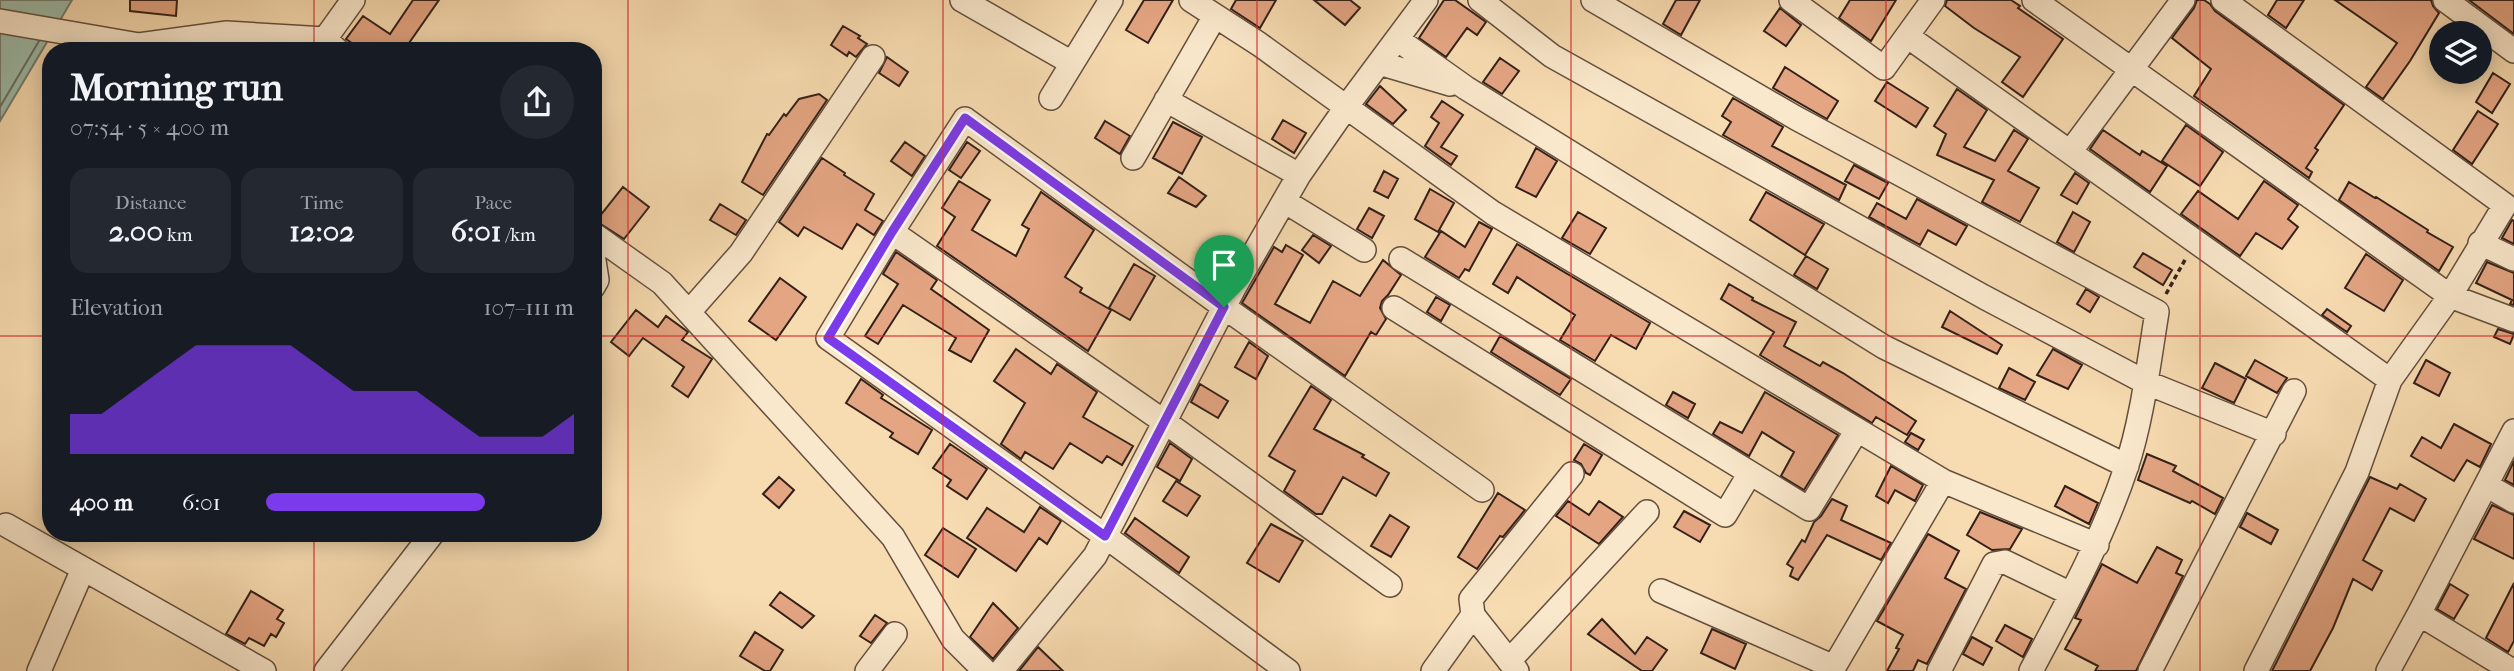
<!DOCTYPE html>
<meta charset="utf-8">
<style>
body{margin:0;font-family:"IM FELL French Canon",serif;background:#242831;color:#f1f3f6;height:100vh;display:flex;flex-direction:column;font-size:26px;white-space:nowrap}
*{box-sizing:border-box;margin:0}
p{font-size:23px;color:#9ea1a6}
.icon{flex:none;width:38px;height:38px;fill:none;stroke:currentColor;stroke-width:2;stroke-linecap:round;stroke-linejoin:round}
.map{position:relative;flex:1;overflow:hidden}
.sheet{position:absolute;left:42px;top:42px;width:560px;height:500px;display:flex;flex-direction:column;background:#171b24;border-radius:28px;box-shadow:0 4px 18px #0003}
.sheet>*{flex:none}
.controls{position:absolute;left:2429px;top:21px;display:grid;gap:14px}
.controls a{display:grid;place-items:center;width:63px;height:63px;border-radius:50%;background:#171b24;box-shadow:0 4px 18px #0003;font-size:35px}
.pin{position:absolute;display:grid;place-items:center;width:60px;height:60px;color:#fff;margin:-72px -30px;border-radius:50% 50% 50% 0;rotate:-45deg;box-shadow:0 0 7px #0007}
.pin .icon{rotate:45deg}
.round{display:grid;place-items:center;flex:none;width:74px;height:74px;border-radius:37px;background:#242831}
.head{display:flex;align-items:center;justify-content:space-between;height:119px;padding:0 28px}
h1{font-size:38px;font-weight:700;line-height:52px}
.figures{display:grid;grid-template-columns:repeat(3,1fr);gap:10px;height:119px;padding:7px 28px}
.figures div{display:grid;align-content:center;border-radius:18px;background:#242831;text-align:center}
.figures b{font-size:30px;font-weight:700}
.figures small{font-size:19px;font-weight:400}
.figures p{font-size:19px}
.chart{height:196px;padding:14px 28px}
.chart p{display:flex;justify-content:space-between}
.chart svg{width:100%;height:126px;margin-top:7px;fill:#7c3aed;opacity:.7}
ul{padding:0 28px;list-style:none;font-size:23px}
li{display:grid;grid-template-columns:112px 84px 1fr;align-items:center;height:52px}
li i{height:18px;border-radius:9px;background:#7c3aed}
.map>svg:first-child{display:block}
</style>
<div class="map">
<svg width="2514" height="671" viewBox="0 0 2514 671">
<rect width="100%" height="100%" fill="#f8dcb1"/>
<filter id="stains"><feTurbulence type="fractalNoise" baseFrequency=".00286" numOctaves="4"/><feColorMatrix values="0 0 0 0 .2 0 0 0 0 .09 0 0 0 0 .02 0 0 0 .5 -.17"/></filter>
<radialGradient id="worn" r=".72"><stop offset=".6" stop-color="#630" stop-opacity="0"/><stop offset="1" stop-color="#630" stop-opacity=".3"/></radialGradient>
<!-- water -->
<path fill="#9dbcaa" stroke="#737e70" stroke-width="2" d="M0,0H72L0,121Z"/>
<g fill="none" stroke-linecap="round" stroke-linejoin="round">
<!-- shore -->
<path stroke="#686e62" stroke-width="2" d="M0,107L39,41"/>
</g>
<!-- building -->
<path fill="#e4a583" stroke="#332019" stroke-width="2" d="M130,0H177L176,16L130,11Z
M413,0H439L407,46L414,51H363L346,39L363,16L390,34Z
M1144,0H1173L1148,43L1126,30Z
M1236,0H1276L1260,28L1231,9Z
M1314,0H1350L1360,8L1345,25Z
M1444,0H1455L1486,22L1477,35L1467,28L1446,57L1419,38Z
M1676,0H1700L1681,35L1663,24Z
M1850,0H1896L1871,41L1839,18Z
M1947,0H2011L2020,6L2018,8L2063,39L2023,97L2002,82L2020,57L1974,28L1945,6Z
M2197,0H2204L2210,4L2215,11L2344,105L2315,148L2318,150L2306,168L2312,172L2309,178L2194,96L2211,69L2172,38L2194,8Z
M2277,0H2304L2286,28L2268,15Z
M2335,0H2431L2433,6L2439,13L2410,61L2383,99L2366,87L2397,43Z
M2469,0H2514V34Z
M1780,8L1801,25L1786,46L1764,31Z
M843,26L860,36L858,38L867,44L856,57L849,52L847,56L831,45Z
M887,57L908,72L899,86L879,73Z
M1500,58L1519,71L1502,94L1483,82Z
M1785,67L1838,101L1827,119L1773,88Z
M2493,73L2510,84L2492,113L2476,102Z
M1887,82L1928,108L1916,127L1875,101Z
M1380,86L1406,110L1393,124L1366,104Z
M1957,89L1987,110L1964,147L1995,161L2014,130L2028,139L2008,171L2039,188L2020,222L1982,202L1994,180L1937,155L1946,134L1934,126Z
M819,94L827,100L763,195L742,182L767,134L769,135L784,114L786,116L799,99Z
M1733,98L1783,127L1772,146L1846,185L1839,200L1723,135L1731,122L1722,116Z
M1442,101L1463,115L1441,147L1457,156L1451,165L1425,146L1439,123L1431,117Z
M2478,111L2498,124L2472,164L2453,150Z
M1283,120L1306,133L1294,153L1272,139Z
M1105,121L1130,136L1120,154L1095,138Z
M1173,122L1202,137L1182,174L1153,158Z
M2186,125L2223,152L2200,186L2162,161Z
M2103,130L2140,155L2142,151L2167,166L2150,192L2090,149Z
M905,142L925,156L912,176L891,161Z
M967,142L980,151L961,178L949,170Z
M1536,148L1557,161L1536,197L1516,187Z
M822,158L845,173L844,175L874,194L865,210L883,221L874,235L857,224L842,249L804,227L798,236L779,222Z
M1854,165L1888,183L1879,199L1845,181Z
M1384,171L1398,179L1388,198L1374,191Z
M2075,173L2089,183L2077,204L2061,195Z
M1179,177L1206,196L1196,207L1168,193Z
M959,181L990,200L972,230L1016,256L1029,229L1022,225L1041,192L1094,230L1065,277L1082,288L1080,292L1111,310L1088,351L937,246L955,217L942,208Z
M2264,181L2298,205L2288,219L2298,227L2282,249L2256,233L2240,256L2181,214L2198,191L2238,219Z
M2349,182L2375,198L2376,197L2428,230L2427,232L2453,247L2439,271L2339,200Z
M623,187L649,207L624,239L596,221Z
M1430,189L1454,203L1438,232L1415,219Z
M1766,192L1824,224L1805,255L1750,220Z
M1917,199L1967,226L1956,245L1928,230L1920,245L1869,217L1877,203L1906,219Z
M720,204L746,220L736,235L710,220Z
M1369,208L1384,216L1372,238L1357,229Z
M1578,212L1606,228L1590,254L1562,238Z
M2073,212L2090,222L2074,252L2057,242Z
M2512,220L2514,221V244L2502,238Z
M1479,222L1492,229L1469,271L1465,269L1459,278L1425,257L1441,231L1465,247Z
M1313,235L1331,246L1319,263L1302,250Z
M1517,244L1650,323L1636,349L1611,335L1595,361L1560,340L1575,315L1517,277L1508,293L1493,284Z
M1286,245L1303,255L1275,304L1310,323L1333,281L1360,296L1383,260L1401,275L1388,295L1382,301L1380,308L1386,319L1376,335L1371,332L1345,376L1242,303L1274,247L1282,252Z
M896,252L937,280L931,289L989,330L971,362L949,350L956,338L903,305L878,344L865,336L898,284L883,274Z
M2143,253L2172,270L2163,285L2134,267Z
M2366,254L2403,280L2384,311L2345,288Z
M1806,256L1828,269L1817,289L1794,275Z
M2487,262L2514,273V305L2510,304L2512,300L2476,283Z
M1134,264L1155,276L1130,320L1109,308Z
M780,278L806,297L776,340L749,321Z
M1729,284L1753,298L1752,300L1796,322L1784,346L1820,366L1823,362L1843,373L1916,421L1907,435L1876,417L1872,423L1760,355L1774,332L1721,299Z
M2086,289L2099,297L2090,312L2077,304Z
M1436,297L1450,305L1441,321L1427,312Z
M2327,309L2351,326L2347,332L2322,315Z
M636,310L658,327L666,316L688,332L682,340L712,359L688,397L672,386L684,367L643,338L629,356L611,342Z
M1950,311L2002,345L1997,354L1942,327Z
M2498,329L2514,334L2510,344L2494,337Z
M1500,336L1571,379L1560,395L1491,352Z
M1249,342L1268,356L1256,379L1235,367Z
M1016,349L1051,374L1057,364L1097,392L1083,417L1133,446L1122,465L1107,456L1102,463L1070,443L1053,469L1025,452L1021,459L1001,444L1025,403L994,381Z
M2053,349L2082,365L2068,389L2037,375Z
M2255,360L2287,378L2277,393L2246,376Z
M2426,360L2450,373L2439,396L2414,383Z
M2215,363L2246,379L2234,403L2202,388Z
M2009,368L2035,382L2025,400L1999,388Z
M861,379L883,395L881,398L932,430L918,454L890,437L893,433L846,403Z
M1200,384L1228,401L1218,418L1191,402Z
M1311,386L1331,400L1314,429L1364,455L1362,457L1389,473L1376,496L1343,477L1322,514H1316L1284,491L1295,471L1269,456Z
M1673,392L1695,404L1688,418L1666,405Z
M1765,392L1838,435L1804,490L1781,476L1794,452L1762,432L1749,456L1713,434L1720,422L1742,433Z
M2454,424L2491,444L2480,467L2467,460L2454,481L2411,456L2422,437L2441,448Z
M1911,433L1924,440L1918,450L1905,442Z
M1170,443L1192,459L1180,481L1157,467Z
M950,444L987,469L967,499L947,486L951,480L933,468Z
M1584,444L1602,455L1590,475L1586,473L1581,464L1574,460Z
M2147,454L2176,466L2173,471L2223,498L2215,514L2192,501L2190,503L2138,480Z
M2514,461V485L2505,480Z
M1891,466L1923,485L1915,501L1895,490L1888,503L1876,496Z
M779,477L794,490L779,508L763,494Z
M2370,477L2397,489L2400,484L2426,499L2414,521L2390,508L2363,560L2382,571L2372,590L2353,579L2333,628L2310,671H2272Z
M1176,481L1200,496L1187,516L1163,501Z
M2065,486L2098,503L2089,524L2055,506Z
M1498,493L1525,510L1503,537L1500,536L1477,569L1458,557Z
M1832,499L1847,506L1841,520L1891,543L1881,560L1827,535L1798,580L1790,576L1793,568L1787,564L1802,540L1805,542L1814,522L1821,516Z
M1568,501L1589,515L1599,501L1623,517L1599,544L1556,516Z
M2492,505L2514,515V559L2474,539Z
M1040,507L1061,521L1047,544L1039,538L1016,571L967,538L987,508L1024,532Z
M1684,511L1710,525L1700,542L1674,527Z
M1980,512L2022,529L2010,549L1992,550L1967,535Z
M2247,513L2278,530L2271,544L2240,527Z
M1390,515L1409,527L1391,557L1371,546Z
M1135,518L1189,557L1179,573L1125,533Z
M1271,524L1303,541L1279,582L1247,563Z
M943,528L976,549L958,577L925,555Z
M1928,534L1959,551L1945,578L1966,589L1927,664L1918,660L1913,671H1887L1899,649L1896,648L1903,635L1877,621Z
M2157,547L2182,560L2176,573L2183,576L2136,671H2095L2098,666L2065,649L2081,620L2075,618L2102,564L2137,583Z
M2514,583V641L2508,652L2486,638Z
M2450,584L2468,595L2454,619L2437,609Z
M251,591L283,610L277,619L284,623L276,637L271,634L264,646L249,638L245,644L226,634Z
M780,592L814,616L802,628L770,605Z
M993,603L1018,628L993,659L970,637Z
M875,615L887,623L871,643L860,636Z
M1602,619L1635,654L1647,637L1667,650L1652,671H1642L1588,634Z
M2005,625L2032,639L2023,657L1996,641Z
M1712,629L1746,644L1735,669L1701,653Z
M755,632L783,650L770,671H765L740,656Z
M1972,637L1992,648L1983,665L1963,654Z
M1038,647L1063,671H1019Z"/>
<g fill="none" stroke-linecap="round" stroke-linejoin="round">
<defs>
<path id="minor" d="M962,0L1072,63
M1191,0L1259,44L1493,213L1943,481L2097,545
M1480,0L1552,56L1984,297L2145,382L2274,434
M1593,0L1796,118L2157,312C2149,361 2142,421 2126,468C2102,540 2066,605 2031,671
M1791,0L1884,68L1907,36
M1933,0L1907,36L2390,380L2450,296L2505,205L2223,0
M2034,0L2450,296L2514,320
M2445,0L2514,51
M0,21L139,45L227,33L325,39L338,51
M325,39L353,0
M1397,39L1466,88L1884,347L2127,466
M1379,63L1450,84
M1051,98L1111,0
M1166,100L1299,175
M2070,152L2183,0
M1133,158L1215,16
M1284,201L1364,250
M892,232L1176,430L1390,585
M593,234L662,283L893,537L953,639L985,671
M2480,243L2514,259
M593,254L597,280L593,287
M1401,259L1809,509L1857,430
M1394,308L1725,515L1750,473
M689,312L741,253L873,57
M2486,485L2514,501
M6,525L264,671
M1661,591L1834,667L1832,671
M2419,614L2514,431
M1473,615L1517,671
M1509,661L1647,512
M1834,667L1943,481
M39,671L83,569
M326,671L432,534
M867,671L895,634
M1001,671L1095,556L1234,288L1299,175L1347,106L1426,0
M1288,671L1105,536L828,338L892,232L965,119L1224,307L1482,490
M1433,671L1473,615L1471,599L1572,474
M1939,671L1994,564L2005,562L2071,594
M2150,671L2294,391
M2256,671L2357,472L2390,380
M2388,671L2419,614L2513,671"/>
</defs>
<!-- minor casing -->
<use href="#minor" stroke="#644f3f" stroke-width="26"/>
<!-- path -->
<path stroke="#332019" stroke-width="3.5" stroke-dasharray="5 3.5" stroke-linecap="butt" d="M2166,294L2186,258"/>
<!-- minor -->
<use href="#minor" stroke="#fae8cc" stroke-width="23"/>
</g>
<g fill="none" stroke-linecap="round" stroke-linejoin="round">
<defs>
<path id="route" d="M965,118L1224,307L1105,536L828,338L892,232Z"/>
</defs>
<!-- route casing -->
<use href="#route" stroke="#fff" stroke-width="14"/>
<!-- route -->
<use href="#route" stroke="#7c3aed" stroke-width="9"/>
</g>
<!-- grid -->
<path fill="none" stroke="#d62828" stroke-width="2" stroke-opacity="0.55" d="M314,0V51M628,0V671M943,0V671M1257,0V671M1571,0V671M1886,0V671M2200,0V671M0,336H51M593,336H2514M314,534V671"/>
<rect width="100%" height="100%" filter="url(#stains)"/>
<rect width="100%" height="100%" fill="url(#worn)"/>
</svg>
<div class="controls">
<a><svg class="icon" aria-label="layers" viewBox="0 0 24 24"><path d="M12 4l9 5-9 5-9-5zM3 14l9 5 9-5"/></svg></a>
</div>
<div class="pin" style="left:1224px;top:307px;background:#1e9e55"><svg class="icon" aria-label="arrive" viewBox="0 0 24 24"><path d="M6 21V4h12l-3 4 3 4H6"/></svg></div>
<section class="sheet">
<div class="head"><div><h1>Morning run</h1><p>07:54 · 5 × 400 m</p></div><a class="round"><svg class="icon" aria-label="share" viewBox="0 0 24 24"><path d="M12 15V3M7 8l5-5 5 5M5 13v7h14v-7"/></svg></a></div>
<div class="figures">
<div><p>Distance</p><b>2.00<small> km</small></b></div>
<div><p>Time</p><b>12:02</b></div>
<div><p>Pace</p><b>6:01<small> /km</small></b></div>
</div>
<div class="chart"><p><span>Elevation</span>107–111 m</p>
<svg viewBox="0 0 160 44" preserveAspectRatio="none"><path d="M0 44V30L10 30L20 22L30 14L40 6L50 6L60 6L70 6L80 14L90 22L100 22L110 22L120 30L130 38L140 38L150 38L160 30V44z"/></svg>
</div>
<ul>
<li><b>400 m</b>6:01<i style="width:71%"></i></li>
</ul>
</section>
</div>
